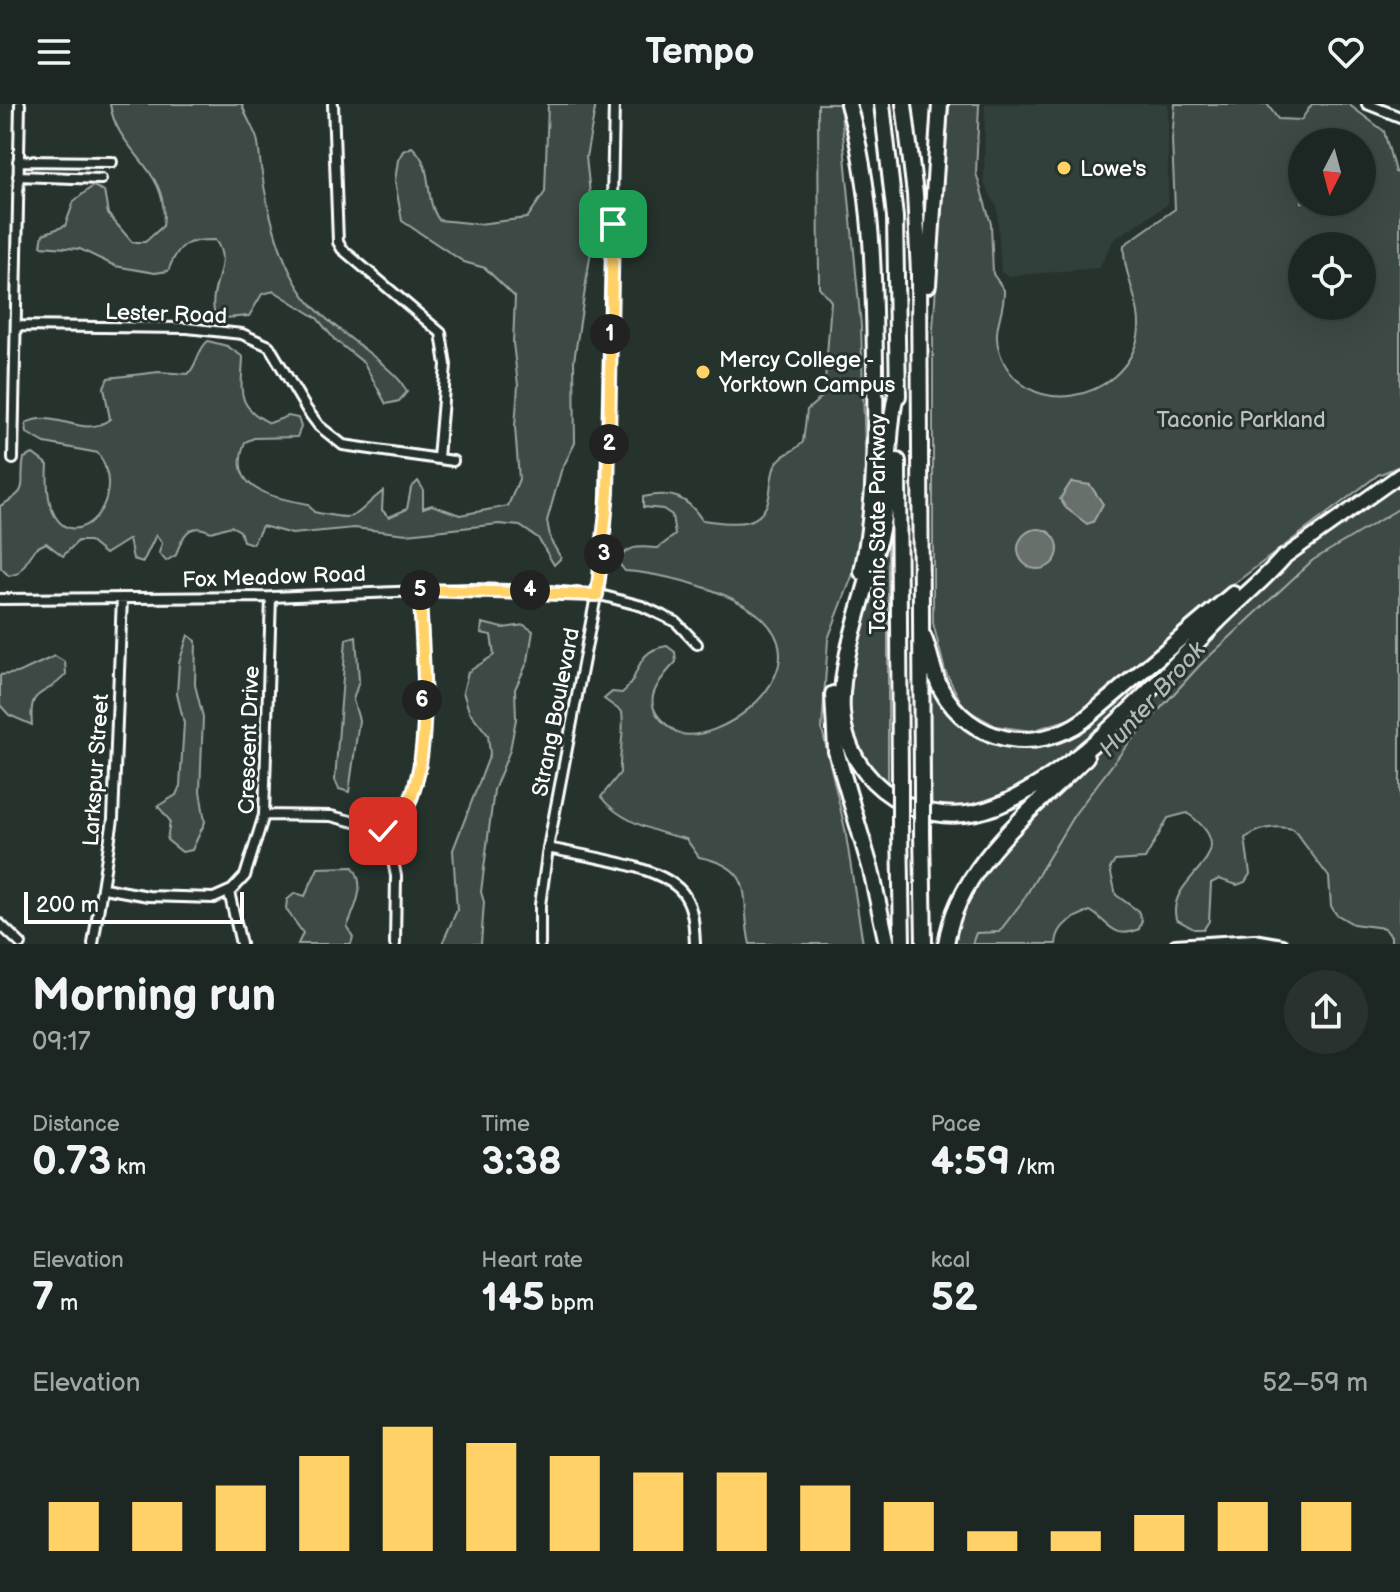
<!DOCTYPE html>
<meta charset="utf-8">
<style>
body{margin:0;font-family:"Balsamiq Sans",sans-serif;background:#29322f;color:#f1f3f6;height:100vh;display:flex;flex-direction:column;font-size:30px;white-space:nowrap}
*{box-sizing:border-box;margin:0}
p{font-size:26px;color:#a0a5a5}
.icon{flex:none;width:44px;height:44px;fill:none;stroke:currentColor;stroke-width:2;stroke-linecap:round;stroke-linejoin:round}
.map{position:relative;height:840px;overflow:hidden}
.sheet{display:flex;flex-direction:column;background:#1c2622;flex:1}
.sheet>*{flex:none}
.needle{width:52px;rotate:186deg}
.buttons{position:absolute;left:1288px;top:24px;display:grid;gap:16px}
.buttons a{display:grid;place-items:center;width:88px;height:88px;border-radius:50%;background:#1c2622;box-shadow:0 8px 32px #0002,0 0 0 2px #3a4340;font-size:40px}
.scale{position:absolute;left:24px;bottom:20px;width:220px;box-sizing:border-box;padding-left:8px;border:4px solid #fff;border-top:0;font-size:22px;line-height:28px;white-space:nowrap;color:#fff;-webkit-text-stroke:6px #26332d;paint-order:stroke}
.pin{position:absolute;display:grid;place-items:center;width:68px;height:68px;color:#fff;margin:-34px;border-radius:16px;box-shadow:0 4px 12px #0006}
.km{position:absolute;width:40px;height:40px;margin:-20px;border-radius:50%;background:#222;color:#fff;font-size:22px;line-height:40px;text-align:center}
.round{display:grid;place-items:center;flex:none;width:84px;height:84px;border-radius:42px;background:#29322f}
.overview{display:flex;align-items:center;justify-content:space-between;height:136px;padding:0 32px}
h1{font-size:44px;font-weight:700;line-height:60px}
.metrics{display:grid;grid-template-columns:repeat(3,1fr);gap:12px;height:136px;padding:8px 32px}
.metrics div{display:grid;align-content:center}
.metrics b{font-size:40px;font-weight:700}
.metrics small{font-size:22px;font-weight:400}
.metrics p{font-size:22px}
.chart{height:224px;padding:16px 32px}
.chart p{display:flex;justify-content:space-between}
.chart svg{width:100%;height:144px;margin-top:8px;stroke:#ffd166;stroke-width:6}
header{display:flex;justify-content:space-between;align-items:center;height:104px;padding:0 32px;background:#1c2622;font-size:36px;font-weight:700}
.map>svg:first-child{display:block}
</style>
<header><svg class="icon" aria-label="menu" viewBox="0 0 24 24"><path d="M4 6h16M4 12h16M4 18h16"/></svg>Tempo<svg class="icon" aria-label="heart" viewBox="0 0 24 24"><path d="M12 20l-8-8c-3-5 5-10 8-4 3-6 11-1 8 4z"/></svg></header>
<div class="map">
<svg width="1400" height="840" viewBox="0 0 1400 840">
<rect width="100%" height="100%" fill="#26332d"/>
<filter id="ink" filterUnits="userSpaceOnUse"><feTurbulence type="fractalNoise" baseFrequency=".0125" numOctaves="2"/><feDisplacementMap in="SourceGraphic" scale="16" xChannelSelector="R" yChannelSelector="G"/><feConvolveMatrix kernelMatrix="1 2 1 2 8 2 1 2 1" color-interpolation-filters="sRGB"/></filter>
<g filter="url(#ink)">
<!-- built -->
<path fill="#333f3a" d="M985,0H1168V100L1114,135L1099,164L1008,172L1001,168L997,103L984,79Z"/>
<!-- green -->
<path fill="#3e4944" stroke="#9ea4a2" stroke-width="2" fill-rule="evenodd" d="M110,0H242C245,12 258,32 258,39C263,88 277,163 312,201C338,229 379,252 401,278L407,288L399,297L386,300L364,259L334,235L317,214L274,187L262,190L249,212L225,214L214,207C209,180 233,159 215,136C186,136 179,139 168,167L155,169L115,162L80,145L41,142L43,130L65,122L74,97L93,82L104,87L108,110L132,138H145L163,122C171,64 117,50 110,0Z
M548,0H596L586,53L594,127L574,257L575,339L561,367L547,417L551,437L561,454L554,461L538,434L520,422L499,420L407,430L354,424L292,430L262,422L253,440L243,437L240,427L231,422L211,428C189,417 182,432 176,451L166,457L159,449L162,439L156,431L143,458L133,455L129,435L105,450L89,437H78L63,452L46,439L36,444L19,469L9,472L1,464L0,402C33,384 18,383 24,354L33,350L48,361C40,477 139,410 98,349L45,339L27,329L26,319C56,304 83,336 110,315L104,283L108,274L159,268L188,270C198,260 197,246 208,237L227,242L243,253C242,285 234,302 270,319L288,312L298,314L301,323L297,333L254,334L245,338C226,386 272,393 308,400L314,408C362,418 349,414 383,387L382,406L389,413L407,405L411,384L418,377L423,385V404L432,401L460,411L508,402L519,375L515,323L518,281L513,239L515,193L485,164L464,158L402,117L395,77L398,56L403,47L412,43C435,62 423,94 439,116L479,120L527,114L545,88Z
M818,0H839L841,9L861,222L865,347L863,426L858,457L828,535L822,625L845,725L863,840H750C739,796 760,765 699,753L686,735C658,729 619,717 601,693L620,669C619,649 625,627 622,608L604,595L612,588L622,589C642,574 632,547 667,542L675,548L676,558C649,586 639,606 680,630C721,638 793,583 778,538C763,491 667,470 625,467L618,458C627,440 640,443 658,444L675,431L672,411L663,405L643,403V393C671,387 687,392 702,416C728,419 763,427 769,393C771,383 771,371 775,362C780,350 795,348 803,338L807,306L824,291L831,197L819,183Z
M949,0H979L976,69L991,120L993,170L1004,186C1005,207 992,224 999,246C1022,320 1125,298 1138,232C1144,202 1122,171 1124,141L1175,105L1172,36L1175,0H1267L1278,15L1301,16L1312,0H1348L1384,27L1395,68L1400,70V362L1378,371L1218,492L1076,613L1031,627L996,622L964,604L945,567L933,519V225ZM1302,38H1362V98H1302ZM1302,142H1362V202H1302Z
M1400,379V840H1391V832L1384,824L1353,820L1336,810L1331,802L1329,773L1293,725C1276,721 1259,724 1245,734L1250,770L1245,778L1237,781L1219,775L1211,779L1209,817L1204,825H1194L1176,815C1165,769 1251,754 1187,709L1168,714L1145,755L1115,757L1110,765L1116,791L1138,807L1142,816L1139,825C1113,837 1108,817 1090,807C1074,813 1057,820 1056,840H949L956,808L1003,742L1282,462Z
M888,421V682C870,665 852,647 847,621C837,570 874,473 888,421Z
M482,519L503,524L524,521L533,527L528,557L515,585L516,615L510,646L494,686L481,788L484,798L481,840H442L457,806L453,746L490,650L488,631L469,607L463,588L468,568L494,551L491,531L481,529Z
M188,531L196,537L195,581L203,613L200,687L205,718L192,746L182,748L167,736L170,717L158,702L176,691L180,682L184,619L177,590L179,559Z
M356,532L359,577L353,596L359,616L349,688L339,685L335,676L346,535Z
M1184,536L1185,540C1125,600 1024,715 932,705L928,581L932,579L980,631L1069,630Z
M55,552L65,558L66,570C46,595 28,580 32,621L9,611L0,601V571L18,569Z
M353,763C367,782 355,803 347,823L353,833L351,840H298L303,829L286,805L287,796L295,789L305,792L318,764Z"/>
<!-- water -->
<path fill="#67706c" stroke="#a4a9a7" stroke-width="2" d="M1071,378L1090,381L1103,400L1093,418L1087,420L1066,404L1060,395Z
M1018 445a20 20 0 1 1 40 0a20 20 0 1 1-40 0Z"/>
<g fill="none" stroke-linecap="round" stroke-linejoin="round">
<!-- stream -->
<path stroke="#a4a9a7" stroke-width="2" d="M972,840L976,829L999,828L1022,798L1074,711L1128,640L1201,560L1313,456L1400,404"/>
<defs>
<path id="minor" d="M333,0L338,138L342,145L441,229L446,261L438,354
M1367,0L1400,13
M18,57L112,58
M18,72L101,75
M16,222L187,224L242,230L269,242L307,306L319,322L343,341L453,357
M13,355L20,0
M0,495L271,493L471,485L550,487L604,492L642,502L676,518L697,540
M264,711L331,712L390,727C438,698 421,538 420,486
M387,727L396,772L395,840
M548,744C582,752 667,761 685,792C694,806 694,824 695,840
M104,784L148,792L214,794L232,786L245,772L264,711L271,493
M229,788L241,840
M0,820L21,840
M93,840L113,715L122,494
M540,840V801L548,744L605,445L614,0
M1175,840L1254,835L1283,840"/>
<path id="trunk" d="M1283,454L1400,371"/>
<path id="motorway" d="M848,0C873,85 874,174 875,261C876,331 876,400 862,468
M882,0L895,113L898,292
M904,0L915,90L919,169L922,685
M928,181L940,0
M898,282C886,328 891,374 882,420C872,476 838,553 842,608C844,643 864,675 893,693C924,713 962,716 997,702C1078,669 1153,582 1214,521C1236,498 1262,478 1283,454
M898,357L900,676
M923,532C931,549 932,568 941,585C971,640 1035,651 1084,616L1233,490
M833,590L836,647L871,766L887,840
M900,720L902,840
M922,729L924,840
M946,840C958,761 1033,706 1086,653"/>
</defs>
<!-- minor casing -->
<use href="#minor" stroke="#fff" stroke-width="14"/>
<!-- trunk casing -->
<use href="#trunk" stroke="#fff" stroke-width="18"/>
<!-- motorway casing -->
<use href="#motorway" stroke="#fff" stroke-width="20"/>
<!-- minor -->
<use href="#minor" stroke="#26332d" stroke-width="8"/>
<!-- trunk -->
<use href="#trunk" stroke="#26332d" stroke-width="12"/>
<!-- motorway -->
<use href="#motorway" stroke="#26332d" stroke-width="14"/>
<defs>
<path id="motorway-bridge" d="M900,676V720
M922,685V729"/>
</defs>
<!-- motorway-bridge casing -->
<use href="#motorway-bridge" stroke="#fff" stroke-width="20" stroke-linecap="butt"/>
<!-- motorway-bridge -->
<use href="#motorway-bridge" stroke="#26332d" stroke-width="14"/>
</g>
</g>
<g fill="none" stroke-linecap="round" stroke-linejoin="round" filter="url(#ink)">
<defs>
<path id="route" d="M383,727L395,724C439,664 421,558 420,486L597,491L608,389L613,120"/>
</defs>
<!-- route casing -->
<use href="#route" stroke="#fff" stroke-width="16"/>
<!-- route -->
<use href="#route" stroke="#ffd166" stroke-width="10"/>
</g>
<!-- markers -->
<g fill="#ffd166" stroke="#26332d" stroke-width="3">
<circle cx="1064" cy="64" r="8"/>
<circle cx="703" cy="268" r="8"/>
</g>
<g text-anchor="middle" stroke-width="6" stroke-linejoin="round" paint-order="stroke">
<!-- poi labels -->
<g font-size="22" fill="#fff" stroke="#26332d" text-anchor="start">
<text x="1080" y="72">Lowe's</text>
<text x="719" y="263">Mercy College -<tspan x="719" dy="25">Yorktown Campus</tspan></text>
</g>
<!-- street labels -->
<g font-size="22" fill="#fff" stroke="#26332d">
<text transform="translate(166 209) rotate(2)" y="8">Lester Road</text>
<text transform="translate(877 420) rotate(-90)" y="8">Taconic State Parkway</text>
<text transform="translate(274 472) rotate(-2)" y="8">Fox Meadow Road</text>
<text transform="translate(555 608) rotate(-79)" y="8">Strang Boulevard</text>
<text transform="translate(248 636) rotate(-88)" y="8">Crescent Drive</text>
<text transform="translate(95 666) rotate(-86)" y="8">Larkspur Street</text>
</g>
<!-- park labels -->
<g font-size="22" fill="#bbbfbe" stroke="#26332d">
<text x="1241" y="323">Taconic Parkland</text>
</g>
<!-- water labels -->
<g font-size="24" font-style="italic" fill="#b3b8b6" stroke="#26332d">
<text transform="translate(1152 595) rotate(-48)" y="8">Hunter Brook</text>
</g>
</g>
</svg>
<div class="buttons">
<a><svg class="needle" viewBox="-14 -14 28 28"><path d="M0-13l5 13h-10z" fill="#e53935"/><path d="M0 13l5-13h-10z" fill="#a0a5a5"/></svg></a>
<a><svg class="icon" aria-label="locate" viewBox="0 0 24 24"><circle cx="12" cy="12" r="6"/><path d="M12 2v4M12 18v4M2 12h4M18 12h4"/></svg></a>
</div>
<div class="scale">200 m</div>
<div class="pin" style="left:613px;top:120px;background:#1e9e55"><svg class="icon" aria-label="arrive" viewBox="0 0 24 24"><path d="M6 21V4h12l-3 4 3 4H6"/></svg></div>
<div class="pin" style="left:383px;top:727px;background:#d93025"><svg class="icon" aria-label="check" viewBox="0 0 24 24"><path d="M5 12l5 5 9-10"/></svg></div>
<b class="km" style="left:610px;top:230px">1</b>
<b class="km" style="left:609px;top:340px">2</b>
<b class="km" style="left:604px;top:450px">3</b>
<b class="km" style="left:530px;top:486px">4</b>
<b class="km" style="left:420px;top:486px">5</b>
<b class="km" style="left:422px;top:596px">6</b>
</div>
<section class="sheet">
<div class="overview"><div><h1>Morning run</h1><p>09:17</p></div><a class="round"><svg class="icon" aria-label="share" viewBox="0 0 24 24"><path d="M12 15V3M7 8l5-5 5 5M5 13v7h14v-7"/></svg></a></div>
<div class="metrics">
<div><p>Distance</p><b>0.73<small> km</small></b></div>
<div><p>Time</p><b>3:38</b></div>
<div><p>Pace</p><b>4:59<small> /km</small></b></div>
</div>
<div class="metrics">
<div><p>Elevation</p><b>7<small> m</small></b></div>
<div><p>Heart rate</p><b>145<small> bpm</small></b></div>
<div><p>kcal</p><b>52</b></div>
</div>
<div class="chart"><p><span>Elevation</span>52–59 m</p>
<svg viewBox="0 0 160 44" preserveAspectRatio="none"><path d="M5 44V29M15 44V29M25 44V24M35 44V15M45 44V6M55 44V11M65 44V15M75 44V20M85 44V20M95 44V24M105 44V29M115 44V38M125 44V38M135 44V33M145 44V29M155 44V29"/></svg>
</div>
</section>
